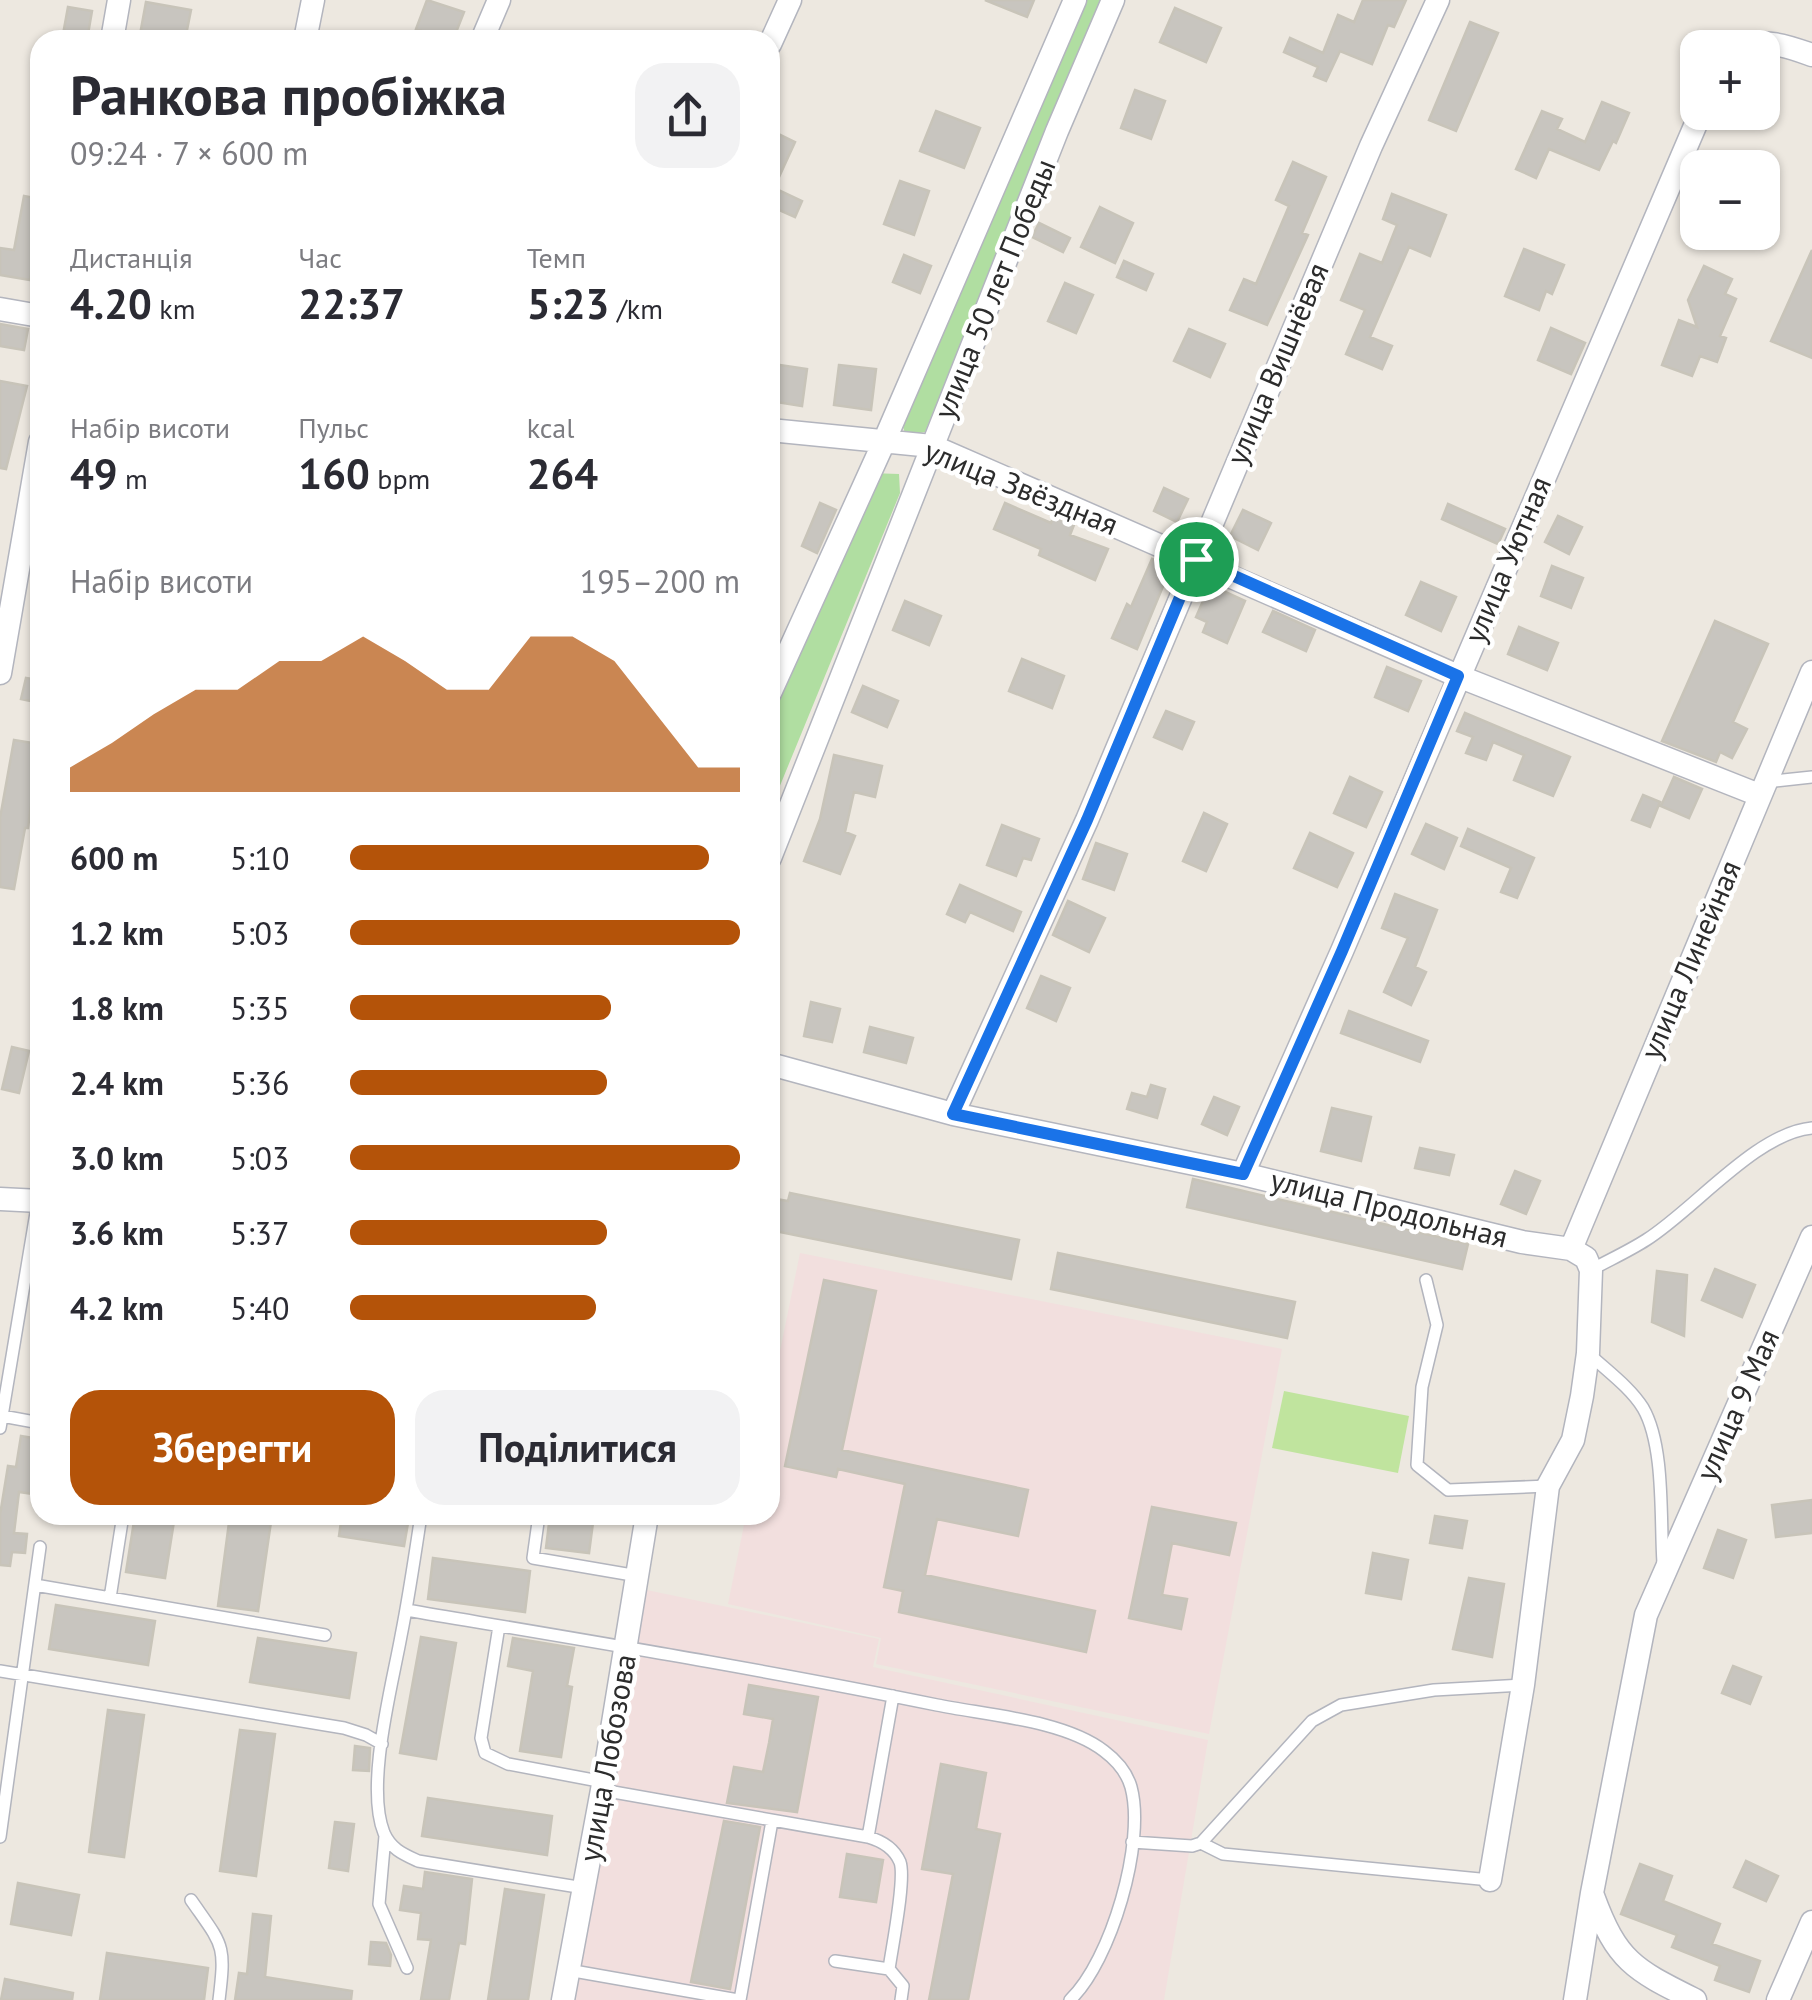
<!DOCTYPE html>
<html lang="uk">
<meta charset="utf-8">
<style>
body{margin:0;font-family:"PT Sans",sans-serif;background:#f2f2f3;color:#2b2b33;height:100vh;display:flex;flex-direction:column;font-size:38px;white-space:nowrap}
*{box-sizing:border-box;margin:0}
p{font-size:32px;color:#7c7c81}
.icon{flex:none;width:55px;height:55px;fill:none;stroke:currentColor;stroke-width:2;stroke-linecap:round;stroke-linejoin:round}
.map{position:relative;flex:1;overflow:hidden}
.drawer{position:absolute;left:30px;top:30px;width:750px;height:1495px;display:flex;flex-direction:column;background:#fff;border-radius:30px;box-shadow:0 2px 8px #0004}
.drawer>*{flex:none}
.tools{position:absolute;left:1680px;top:30px;display:grid;gap:20px}
.tools a{display:grid;place-items:center;width:100px;height:100px;border-radius:20px;background:#fff;box-shadow:0 2px 8px #0004;font-size:50px}
.pin{position:absolute;display:grid;place-items:center;width:85px;height:85px;color:#fff;margin:-42px;border:5px solid #fff;border-radius:50%;box-shadow:0 2px 10px #0007}
.round{display:grid;place-items:center;flex:none;width:105px;height:105px;border-radius:30px;background:#f2f2f3}
.headline{display:flex;align-items:center;justify-content:space-between;height:170px;padding:0 40px}
h1{font-size:55px;font-weight:700;line-height:75px}
.stats{display:grid;grid-template-columns:repeat(3,1fr);gap:15px;height:170px;padding:10px 40px}
.stats div{display:grid;align-content:center}
.stats b{font-size:42px;font-weight:700}
.stats small{font-size:28px;font-weight:400}
.stats p{font-size:28px}
.chart{height:280px;padding:20px 40px}
.chart p{display:flex;justify-content:space-between}
.chart svg{width:100%;height:180px;margin-top:10px;fill:#b45309;opacity:.7}
.button{display:flex;gap:20px;margin-top:auto;padding:20px 40px}
.button a{flex:1;height:115px;border-radius:30px;background:#b45309;color:#fff;font-size:40px;font-weight:700;line-height:115px;text-align:center}
.button a+a{background:#f2f2f3;color:#2b2b33}
ul{padding:0 40px;list-style:none;font-size:32px}
li{display:grid;grid-template-columns:160px 120px 1fr;align-items:center;height:75px}
li i{height:25px;border-radius:12px;background:#b45309}
.map>svg:first-child{display:block}
</style>
<div class="map">
<svg width="1812" height="2000" viewBox="0 0 1812 2000">
<rect width="100%" height="100%" fill="#ede8e0"/>
<!-- medical -->
<path fill="#f2dfde" d="M800,1253L1282,1349L1209,1734L876,1664L881,1638L728,1604L746,1515H770V1400Z
M647,1590L879,1639L873,1667L1208,1740L1164,2000H572Z"/>
<!-- green -->
<path fill="#b0dea1" d="M1078,0H1101L925,432L906,436L901,421Z
M870,473L899,474L900,493L770,810V708Z"/>
<!-- pitch -->
<path fill="#c0e49e" d="M1284,1391L1409,1416L1398,1473L1272,1448Z"/>
<!-- building -->
<path fill="#c8c5bf" stroke="#c8c4b9" stroke-width="2.5" d="M427,0L464,12L453,40H444L416,29Z
M985,0H1034L1027,17Z
M1363,0H1406L1394,27L1388,25L1372,64L1340,51L1326,81L1314,76L1318,67L1284,52L1290,38L1323,53L1338,15L1354,22Z
M146,2L191,10L185,40H139Z
M68,7L92,11L87,40H62Z
M1175,8L1221,28L1206,62L1160,42Z
M1470,22L1498,33L1456,131L1429,120Z
M1135,90L1165,101L1151,139L1121,128Z
M1602,102L1629,113L1616,143L1613,141L1599,170L1549,149L1536,178L1516,169L1542,111L1562,119L1557,129L1585,142Z
M936,111L980,128L964,168L920,151Z
M770,130L795,142L774,188L802,201L795,217L770,206Z
M1293,162L1326,177L1302,233L1308,235L1267,325L1230,310L1244,279L1256,284L1289,206L1276,200Z
M900,181L929,191L914,235L884,224Z
M1392,194L1446,215L1430,256L1409,247L1370,337L1392,346L1382,369L1346,354L1365,310L1341,300L1360,254L1382,263L1397,225L1383,219Z
M24,196L40,199V226L30,280L0,275V248L14,250Z
M1100,207L1133,223L1115,263L1081,247Z
M1039,223L1070,238L1063,252L1032,237Z
M1524,249L1564,265L1552,294L1546,291L1539,310L1505,296Z
M1812,250V358L1771,341Z
M904,255L931,266L920,293L893,282Z
M1124,261L1153,274L1146,290L1117,277Z
M1704,266L1732,279L1725,294L1736,299L1720,336L1726,338L1717,362L1700,356L1692,376L1662,365L1679,320L1697,327L1688,300Z
M1065,283L1093,295L1076,333L1048,321Z
M0,324L28,329L24,350L0,346Z
M1551,328L1585,343L1571,374L1538,360Z
M1189,329L1225,344L1210,377L1174,361Z
M773,364L807,369L802,406L770,401Z
M839,365L876,369L871,410L834,405Z
M0,381L27,386L6,469L0,468Z
M1164,488L1188,499L1177,522L1154,511Z
M820,503L836,510L817,553L802,546Z
M1005,503L1051,523L1054,516L1074,525L1070,535L1108,549L1095,580L1039,555L1041,549L994,529Z
M1448,504L1505,529L1498,544L1442,519Z
M1243,510L1271,523L1258,550L1230,536Z
M1558,516L1582,527L1569,554L1545,542Z
M1152,559L1171,567L1137,649L1112,638L1127,604L1131,607Z
M1552,566L1583,578L1571,608L1541,596Z
M1421,582L1456,597L1441,631L1406,615Z
M1210,585L1245,601L1227,643L1203,632L1207,622L1196,617Z
M905,601L941,616L929,645L893,630Z
M1273,611L1315,630L1306,651L1263,632Z
M1715,621L1768,644L1733,722L1747,729L1732,758L1720,752L1716,762L1662,741Z
M1519,627L1558,643L1547,670L1508,654Z
M1022,659L1064,676L1052,708L1009,691Z
M1387,667L1421,681L1408,711L1375,697Z
M26,678L40,680V703L21,699Z
M863,686L898,701L887,727L852,712Z
M1166,711L1194,722L1182,749L1154,737Z
M1465,713L1570,757L1553,796L1514,780L1524,755L1493,742L1486,760L1466,753L1473,737L1457,731Z
M14,740L39,744L28,828H25L14,889L0,887V818Z
M834,755L882,766L875,797L854,792L845,832L855,836L840,874L804,861L820,819Z
M1350,777L1382,792L1366,827L1334,813Z
M1674,777L1702,789L1689,818L1661,806Z
M1643,795L1660,802L1650,827L1632,820Z
M1204,813L1227,824L1206,871L1183,861Z
M1426,824L1457,838L1444,869L1412,854Z
M1002,825L1039,839L1031,860L1023,858L1016,876L987,865Z
M1468,829L1534,858L1517,898L1501,892L1511,868L1461,846Z
M1310,833L1353,853L1337,887L1294,868Z
M1096,843L1127,854L1114,890L1083,879Z
M960,885L1021,912L1013,931L970,912L965,922L947,914Z
M1395,894L1437,910L1415,967L1426,972L1411,1005L1384,992L1408,938L1382,928Z
M1068,901L1105,918L1089,952L1053,935Z
M1041,976L1070,988L1056,1021L1027,1008Z
M811,1002L840,1009L832,1042L804,1036Z
M1349,1011L1428,1041L1420,1062L1341,1033Z
M870,1027L913,1038L906,1063L864,1052Z
M12,1047L29,1051L19,1093L2,1089Z
M1151,1085L1165,1089L1157,1118L1127,1109L1132,1093L1147,1097Z
M1214,1097L1239,1107L1227,1135L1202,1124Z
M1332,1108L1371,1117L1361,1161L1321,1151Z
M1420,1148L1454,1155L1449,1175L1415,1168Z
M1515,1171L1540,1181L1526,1214L1501,1204Z
M1193,1179L1468,1244L1462,1269L1187,1207Z
M790,1193L1019,1240L1011,1279L770,1230V1198L788,1201Z
M1058,1253L1295,1302L1287,1338L1051,1289Z
M1715,1269L1755,1285L1742,1317L1702,1300Z
M1657,1271L1687,1275L1684,1336L1652,1322Z
M824,1280L876,1291L842,1450L1028,1490L1018,1536L937,1519L925,1575L1095,1611L1086,1652L899,1612L903,1591L884,1587L905,1484L838,1469L836,1477L785,1466Z
M21,1436L40,1439V1495L19,1492L14,1533L27,1534L25,1553L12,1552L10,1566L0,1565V1515L8,1466L16,1467Z
M1812,1500V1533L1776,1537L1772,1505Z
M1152,1507L1236,1523L1229,1555L1172,1543L1162,1595L1187,1599L1181,1629L1129,1618Z
M135,1515H175L165,1578L126,1572Z
M230,1515H272L258,1611L218,1606Z
M342,1515L408,1523L404,1546L339,1536Z
M550,1515H594L589,1553L546,1548Z
M1435,1516L1467,1521L1462,1548L1430,1543Z
M1718,1530L1746,1540L1733,1578L1704,1568Z
M1373,1553L1408,1560L1401,1599L1366,1593Z
M433,1558L530,1571L525,1612L428,1599Z
M1469,1578L1504,1584L1492,1657L1453,1649Z
M56,1605L155,1621L148,1665L49,1649Z
M421,1637L456,1643L436,1759L400,1753Z
M258,1638L356,1653L349,1698L250,1682Z
M513,1638L574,1648L567,1686L572,1687L561,1757L520,1751L533,1671L508,1666Z
M1733,1666L1761,1677L1750,1704L1722,1693Z
M749,1685L818,1697L797,1812L727,1803L734,1767L763,1772L769,1743L773,1719L744,1714Z
M108,1710L144,1715L124,1857L89,1852Z
M240,1730L275,1734L256,1876L220,1871Z
M355,1746L370,1748L369,1771L353,1770Z
M941,1764L986,1773L976,1829L1000,1834L968,2000H929L953,1874L922,1869Z
M428,1798L552,1816L547,1855L422,1836Z
M724,1821L760,1827L730,1989L691,1982Z
M335,1822L354,1824L348,1871L329,1868Z
M847,1854L883,1860L876,1902L840,1897Z
M1746,1861L1778,1876L1766,1901L1734,1887Z
M1640,1864L1672,1876L1663,1901L1720,1924L1712,1944L1760,1961L1749,1992L1715,1980L1720,1966L1672,1947L1677,1935L1621,1914Z
M425,1872L472,1879L465,1944L459,1943L449,2000H421L431,1940L418,1939L421,1913L400,1910L404,1886L423,1889Z
M18,1883L79,1895L71,1935L11,1924Z
M505,1889L544,1895L528,2000H488Z
M253,1914L271,1916L265,1977L352,1991L351,2000H235L239,1973L247,1974Z
M371,1942L386,1943L391,1955L390,1966L369,1964Z
M107,1953L208,1968L204,2000H100Z
M5,1979L73,1993L72,2000H1Z"/>
<g fill="none" stroke-linecap="round" stroke-linejoin="round">
<defs>
<path id="lane" d="M1765,782L1812,777
M1591,1270C1609,1260 1629,1251 1646,1240C1694,1210 1756,1133 1812,1128
M1426,1280L1437,1325L1422,1387L1417,1465L1448,1490L1548,1486
M1588,1353C1606,1370 1630,1387 1643,1408C1665,1446 1660,1519 1663,1563
M2,1416L40,1423
M0,1428L38,1201
M421,1515C415,1555 409,1596 401,1636C392,1686 365,1786 384,1833C391,1849 403,1854 418,1861L584,1888
M539,1515L533,1558L638,1576
M35,1585L325,1635
M110,1598L123,1515
M406,1610C583,1640 761,1669 937,1705C986,1715 1064,1720 1104,1751C1116,1760 1127,1773 1131,1787C1146,1842 1111,1961 1070,2000
M499,1626L481,1738L485,1753L508,1764L604,1782
M0,1671L344,1728L366,1735L382,1744
M602,1790L868,1837C882,1841 894,1848 900,1862C906,1879 892,1947 889,1969L903,1986L901,2000
M385,1836L379,1904L407,1968
M0,1837L40,1547
M868,1837L893,1696
M1132,1842L1192,1846L1201,1843L1312,1721L1341,1705L1434,1690L1523,1685
M1201,1843L1223,1854L1490,1880
M191,1900C223,1946 226,1943 219,2000
M835,1961L889,1969
M568,1970L738,2000
M740,2000L772,1821"/>
<path id="street" d="M112,40L119,0
M305,40L313,0
M482,40L499,0
M770,44L790,0
M1742,48C1766,38 1789,47 1812,55
M0,309L40,316
M770,430L932,446L1458,676L1759,795
M0,673L40,442
M770,693L883,444L1075,0
M770,858L1057,131L1113,0
M770,1064L953,1114L1243,1174L1522,1242L1571,1249L1586,1258L1591,1270L1588,1353L1582,1396L1573,1440L1548,1486L1523,1685L1490,1880
M953,1114L1087,820L1371,146L1438,0
M1243,1174L1342,951L1701,112
M0,1199L40,1201
M1571,1249L1812,672
M1593,1896C1617,1962 1635,1970 1695,2000
M563,2000L602,1790L647,1515
M1575,2000L1592,1893L1646,1615L1812,1237
M1778,2000L1812,1922"/>
</defs>
<!-- lane casing -->
<use href="#lane" stroke="#b3b5be" stroke-width="14"/>
<!-- street casing -->
<use href="#street" stroke="#b3b5be" stroke-width="25"/>
<!-- lane -->
<use href="#lane" stroke="#fff" stroke-width="11"/>
<!-- street -->
<use href="#street" stroke="#fff" stroke-width="22"/>
</g>
<g fill="none" stroke-linecap="round" stroke-linejoin="round">
<defs>
<path id="route" d="M1196,559L1458,676L1342,951L1243,1174L953,1114L1087,820Z"/>
</defs>
<!-- route casing -->
<use href="#route" stroke="#fff" stroke-width="20"/>
<!-- route -->
<use href="#route" stroke="#1a73e8" stroke-width="12"/>
</g>
<g text-anchor="middle" stroke-width="9" stroke-linejoin="round" paint-order="stroke">
<!-- street labels -->
<g font-size="30" fill="#2c2c2c" stroke="#fff">
<text transform="translate(995 289) rotate(-68)" y="10">улица 50 лет Победы</text>
<text transform="translate(1278 364) rotate(-67)" y="10">улица Вишнёвая</text>
<text transform="translate(1021 488) rotate(22)" y="10">улица Звёздная</text>
<text transform="translate(1508 560) rotate(-67)" y="10">улица Уютная</text>
<text transform="translate(1691 960) rotate(-67)" y="10">улица Линейная</text>
<text transform="translate(1389 1209) rotate(14)" y="10">улица Продольная</text>
<text transform="translate(1738 1405) rotate(-66)" y="10">улица 9 Мая</text>
<text transform="translate(608 1758) rotate(-80)" y="10">улица Лобозова</text>
</g>
</g>
</svg>
<div class="tools">
<a>+</a>
<a>−</a>
</div>
<div class="pin" style="left:1196px;top:559px;background:#1e9e55"><svg class="icon" aria-label="arrive" viewBox="0 0 24 24"><path d="M6 21V4h12l-3 4 3 4H6"/></svg></div>
<section class="drawer">
<div class="headline"><div><h1>Ранкова пробіжка</h1><p>09:24 · 7 × 600 m</p></div><a class="round"><svg class="icon" aria-label="share" viewBox="0 0 24 24"><path d="M12 15V3M7 8l5-5 5 5M5 13v7h14v-7"/></svg></a></div>
<div class="stats">
<div><p>Дистанція</p><b>4.20<small> km</small></b></div>
<div><p>Час</p><b>22:37</b></div>
<div><p>Темп</p><b>5:23<small> /km</small></b></div>
</div>
<div class="stats">
<div><p>Набір висоти</p><b>49<small> m</small></b></div>
<div><p>Пульс</p><b>160<small> bpm</small></b></div>
<div><p>kcal</p><b>264</b></div>
</div>
<div class="chart"><p><span>Набір висоти</span>195–200 m</p>
<svg viewBox="0 0 160 44" preserveAspectRatio="none"><path d="M0 44V38L10 32L20 25L30 19L40 19L50 12L60 12L70 6L80 12L90 19L100 19L110 6L120 6L130 12L140 25L150 38L160 38V44z"/></svg>
</div>
<ul>
<li><b>600 m</b>5:10<i style="width:92%"></i></li>
<li><b>1.2 km</b>5:03<i style="width:100%"></i></li>
<li><b>1.8 km</b>5:35<i style="width:67%"></i></li>
<li><b>2.4 km</b>5:36<i style="width:66%"></i></li>
<li><b>3.0 km</b>5:03<i style="width:100%"></i></li>
<li><b>3.6 km</b>5:37<i style="width:66%"></i></li>
<li><b>4.2 km</b>5:40<i style="width:63%"></i></li>
</ul>
<div class="button"><a>Зберегти</a><a>Поділитися</a></div>
</section>
</div>
